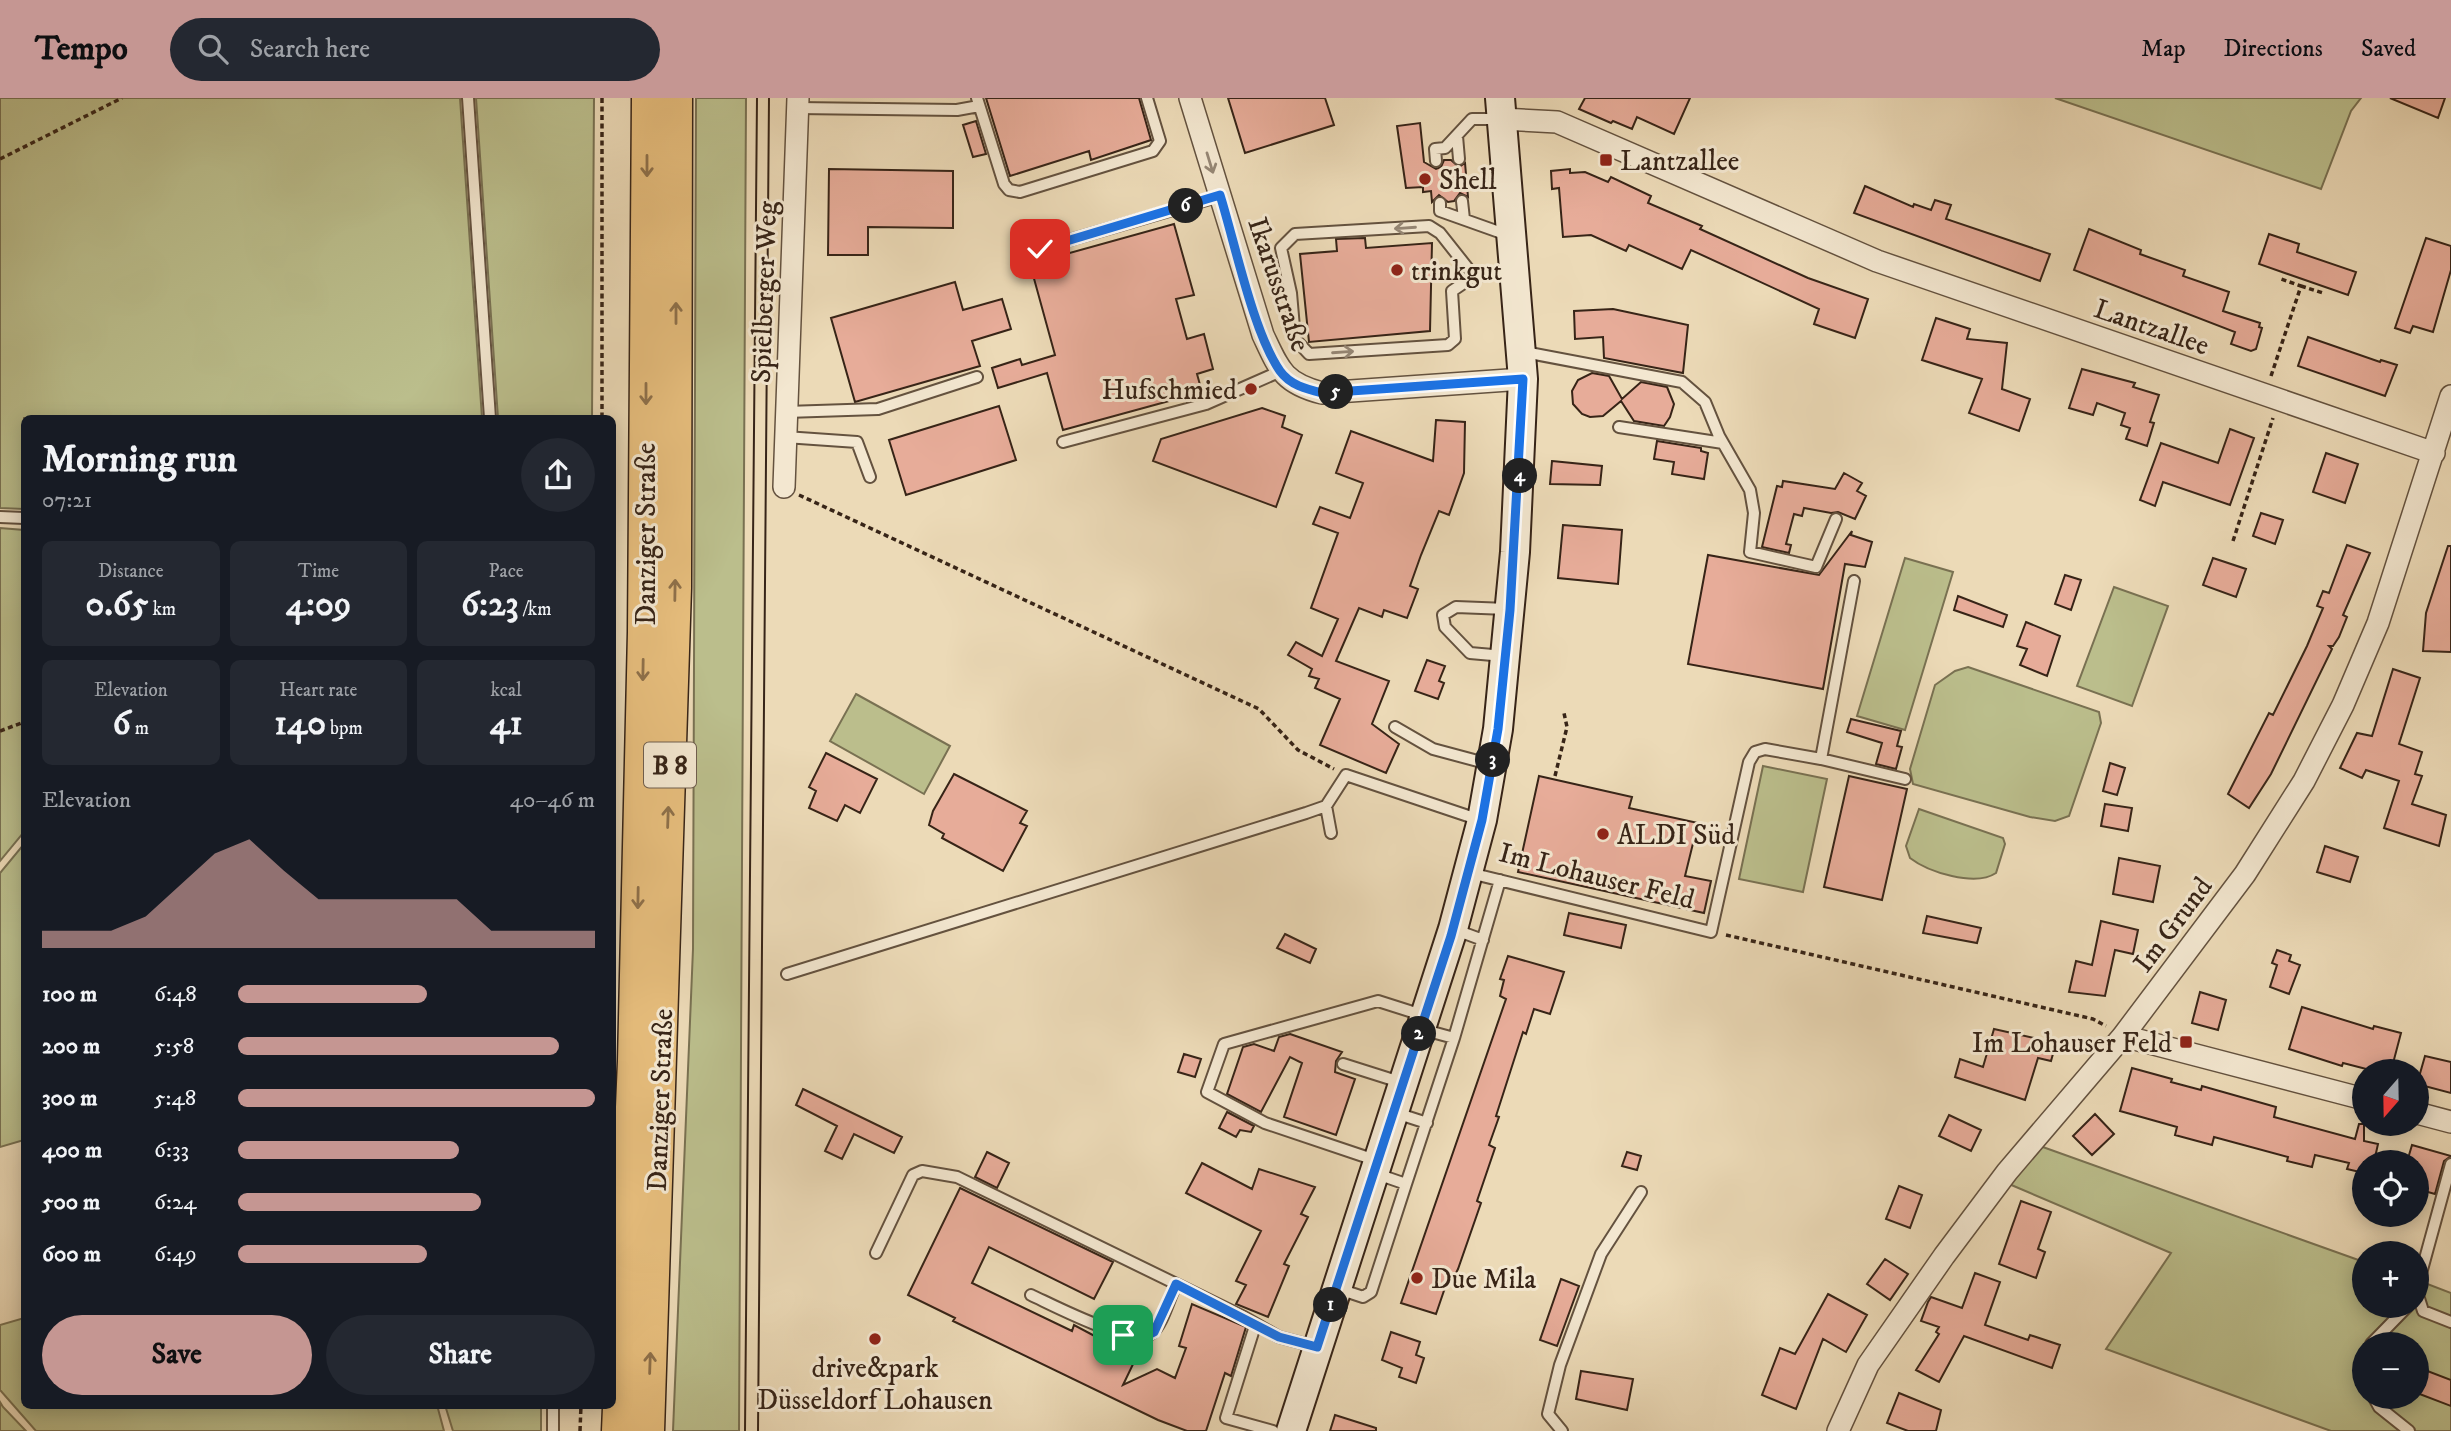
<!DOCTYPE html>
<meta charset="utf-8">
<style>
body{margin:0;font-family:"IM FELL DW Pica",serif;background:#242831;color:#f1f3f6;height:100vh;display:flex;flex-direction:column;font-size:26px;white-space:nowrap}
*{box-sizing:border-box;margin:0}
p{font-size:23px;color:#9ea1a6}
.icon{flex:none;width:38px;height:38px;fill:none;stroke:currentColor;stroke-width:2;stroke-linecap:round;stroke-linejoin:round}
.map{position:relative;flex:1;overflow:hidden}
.panel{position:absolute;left:21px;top:317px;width:595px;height:994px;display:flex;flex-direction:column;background:#171b24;border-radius:10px;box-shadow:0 4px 18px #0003}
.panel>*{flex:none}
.needle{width:46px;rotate:200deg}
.controls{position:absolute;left:2352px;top:961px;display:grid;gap:14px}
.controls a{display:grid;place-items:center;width:77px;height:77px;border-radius:50%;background:#171b24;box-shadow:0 4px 18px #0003;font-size:35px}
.pin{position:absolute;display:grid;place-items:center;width:60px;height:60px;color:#fff;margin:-30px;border-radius:14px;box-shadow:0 4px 10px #0006}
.km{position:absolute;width:35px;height:35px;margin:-18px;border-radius:50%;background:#222;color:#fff;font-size:19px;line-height:35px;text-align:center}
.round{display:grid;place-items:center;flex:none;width:74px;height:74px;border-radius:37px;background:#242831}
.head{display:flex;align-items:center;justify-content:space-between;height:119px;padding:0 21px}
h1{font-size:38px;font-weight:700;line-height:52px}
.figures{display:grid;grid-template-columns:repeat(3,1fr);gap:10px;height:119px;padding:7px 21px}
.figures div{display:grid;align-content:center;border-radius:10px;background:#242831;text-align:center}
.figures b{font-size:35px;font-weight:700}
.figures small{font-size:19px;font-weight:400}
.figures p{font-size:19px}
.chart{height:196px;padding:14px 21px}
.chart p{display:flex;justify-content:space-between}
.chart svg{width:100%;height:126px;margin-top:7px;fill:#c59692;opacity:.7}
.action{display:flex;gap:14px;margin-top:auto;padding:14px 21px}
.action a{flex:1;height:80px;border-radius:42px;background:#c59692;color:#111;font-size:28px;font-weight:700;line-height:80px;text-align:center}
.action a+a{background:#242831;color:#f1f3f6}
ul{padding:0 21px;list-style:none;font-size:23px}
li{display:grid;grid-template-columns:112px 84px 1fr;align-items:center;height:52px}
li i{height:18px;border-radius:9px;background:#c59692}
header{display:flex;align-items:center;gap:42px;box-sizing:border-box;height:98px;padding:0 35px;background:#c59692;color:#111}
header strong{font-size:33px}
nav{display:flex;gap:38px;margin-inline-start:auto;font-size:24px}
.search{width:490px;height:63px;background:#242831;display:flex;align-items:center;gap:18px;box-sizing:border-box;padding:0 24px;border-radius:38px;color:#9ea1a6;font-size:26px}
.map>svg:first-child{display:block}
</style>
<header>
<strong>Tempo</strong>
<div class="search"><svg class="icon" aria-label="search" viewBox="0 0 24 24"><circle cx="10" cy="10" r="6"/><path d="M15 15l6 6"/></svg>Search here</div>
<nav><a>Map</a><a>Directions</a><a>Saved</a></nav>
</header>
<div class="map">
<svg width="2451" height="1333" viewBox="0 0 2451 1333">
<rect width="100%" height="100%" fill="#ecdab7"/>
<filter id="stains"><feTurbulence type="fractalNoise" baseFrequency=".00286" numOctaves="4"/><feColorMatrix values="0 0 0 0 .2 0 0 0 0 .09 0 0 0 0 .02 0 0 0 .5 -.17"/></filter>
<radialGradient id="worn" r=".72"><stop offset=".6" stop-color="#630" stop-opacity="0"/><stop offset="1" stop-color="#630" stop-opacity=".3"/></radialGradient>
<!-- green -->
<path fill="#bbbe8c" stroke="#797152" stroke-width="2" fill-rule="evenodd" d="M0,0H460L482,320H24V411L0,410Z
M476,0H594L592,320H498Z
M696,0H746L739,1333H673L693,851Z
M2055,0H2361L2351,13L2321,91Z
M0,430L24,432V734L0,763Z
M1905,460L1953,474L1905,632L1857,618Z
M2114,489L2168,508L2132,608L2077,588Z
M1968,569L2099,614L2101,625L2069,718L2055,723L2030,719L1913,686L1910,671L1935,587L1955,573Z
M856,596L950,648L924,696L830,643Z
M1763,668L1827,681L1803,794L1739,781Z
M1919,711L2003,740L2005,746L1996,775C1975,789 1928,774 1910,760L1906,748Z
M24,746V1042L0,1049V775Z
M2040,1048L2364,1164V1208H2417V1182L2451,1195V1333H2331L2106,1251L2171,1155L2009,1086ZM2364,1246H2417V1298H2364Z
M24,1220V1307H437L444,1333H36L0,1292V1227Z
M0,1304L3,1309L26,1333H0Z
M445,1307H541V1333H453Z"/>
<!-- building -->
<path fill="#e7ac99" stroke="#372417" stroke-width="2" d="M986,0H1139L1151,42L1091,62L1089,53L1010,78Z
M1228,0H1325L1334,27L1245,55Z
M1585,0H1690L1674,36L1637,19L1632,31L1613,23L1611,25L1579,11Z
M2390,0H2445L2438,20Z
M976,23L986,56L973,59L963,27Z
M1420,25L1424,64L1436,71L1441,69L1444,62H1451L1459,69L1465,65L1468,99L1460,95L1454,103L1448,104L1439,97L1432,104L1431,93L1423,94V89L1406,90L1397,28Z
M829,71L953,73V130L868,129V157H828Z
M1570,71V75L1585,74L1608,84L1611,79L1651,98L1648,105L1702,128L1700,131L1808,180L1868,201L1855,240L1814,226L1819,211L1691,152L1682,171L1629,147L1626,153L1591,137L1563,139L1559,90L1552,91L1551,73Z
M1865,88L1913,109L1914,106L1931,112L1935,102L1951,107L1946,121L2050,156L2040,183L1854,115Z
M1174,126L1194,197L1176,201L1187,241L1204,236L1213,271L1197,276L1202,294L1063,332L1047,275L998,290L992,270L1020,261L1022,267L1055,257L1030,166Z
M2089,131L2141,152L2140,156L2185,172L2183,178L2229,194L2223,213L2260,225L2259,229L2262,230L2256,251L2251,253L2231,246L2235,234L2074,172Z
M2269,136L2299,146L2297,154L2356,174L2348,197L2259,166Z
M1365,140L1366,150L1432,145L1430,233L1309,244L1300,156L1337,153L1336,141Z
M2426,140L2451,148V172L2433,234L2413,228L2410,235L2395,230Z
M955,184L963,212L1002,201L1011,231L972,243L980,268L855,304L831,220Z
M1613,211L1688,227L1683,275L1604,260L1603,239L1575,241L1574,213Z
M1936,220L1970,231L1967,241L2007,245L2002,291L2030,301L2019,333L1969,315L1982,281L1922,262Z
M2308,239L2380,264L2381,262L2397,267L2385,298L2298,268Z
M2082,271L2135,285L2133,289L2159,297L2150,324L2154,325L2147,348L2126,341L2130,330L2121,327L2125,315L2097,305L2093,317L2069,310Z
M1592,275L1609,278L1622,301L1641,284L1667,289L1674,306L1670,319L1664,328L1634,323L1621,303L1603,318L1590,319L1582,316L1573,306L1572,293L1578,282Z
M999,308L1016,362L906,397L889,342Z
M1262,310L1285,318L1282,329L1302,337L1276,409L1153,363L1161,341Z
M1436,322L1465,324L1464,375L1449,417L1439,413L1421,457L1410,488L1418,491L1407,520L1384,512L1382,519L1359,510L1336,563L1389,583L1372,626L1399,646L1386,675L1320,647L1340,601L1315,590L1319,581L1309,578L1312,571L1288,557L1296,544L1322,558L1338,521L1311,510L1338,435L1313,426L1320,409L1350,420L1363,385L1336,375L1351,333L1433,363Z
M2230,331L2254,340L2230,407L2163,384L2155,408L2140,402L2161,345L2218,365Z
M1657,343L1701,350V353L1708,355L1704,381L1672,376L1674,364L1654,361Z
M2326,355L2358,366L2345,405L2313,394Z
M1552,363L1602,368L1600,387L1550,386Z
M1844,375L1862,385L1857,393L1866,398L1855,421L1838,414L1831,415L1804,410L1802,418L1794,416L1786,446L1791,447L1789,455L1762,449L1777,388L1782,389L1783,383L1835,391Z
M2261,415L2283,422L2275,446L2253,438Z
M1563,427L1622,432L1618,486L1558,480Z
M1852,433L1851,437L1872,444L1865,469L1845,466L1823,591L1688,566L1708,457L1819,477Z
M2347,447L2370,455L2343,517L2347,519L2339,539L2333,548H2329L2332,551L2271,676L2249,710L2228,696L2269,615L2273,617L2307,548L2323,510L2317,508L2323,493L2329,495Z
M2448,448H2451V554L2423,553L2426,515Z
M2213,460L2246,471L2236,499L2203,487Z
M2065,477L2081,482L2071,512L2055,506Z
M1958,498L2007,517L2003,529L1954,512Z
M2026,524L2060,538L2047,578L2020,567L2027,551L2017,548Z
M1427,562L1445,568L1439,583L1444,585L1438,601L1415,593Z
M2393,571L2420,580L2399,646L2422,654L2415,676L2422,678L2412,706L2446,717L2439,748L2384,730L2399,683L2366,672L2362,680L2340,670L2357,635L2372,638Z
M1851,621L1901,633L1897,648L1902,649L1896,671L1876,666L1882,645L1847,634Z
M826,655L877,681L860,715L845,707L837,723L809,710L816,693L809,689Z
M2110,665L2125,670L2117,697L2103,693Z
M954,676L1027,713L1020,725L1027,728L1003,773L942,740L944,736L929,727L933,713Z
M1539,678L1632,699L1629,710L1698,725L1685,778L1711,783L1704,815L1518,774Z
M1849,678L1907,691L1882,802L1824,789Z
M2105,706L2132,710L2128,733L2101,728Z
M2325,748L2358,759L2350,784L2317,774Z
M2119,760L2160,768L2153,804L2113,796Z
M1569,815L1626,827L1621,850L1564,837Z
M1927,818L1981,830L1977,845L1923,835Z
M2101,823L2138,832L2133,856L2115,852L2105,898L2069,894L2076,863L2092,867Z
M1285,836L1316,851L1310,865L1277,850Z
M2277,852L2291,857L2289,863L2300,867L2289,896L2270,889L2277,867L2272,865Z
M1508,858L1564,874L1550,916L1534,911L1526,936L1523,934L1496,1018L1499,1019L1489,1047L1495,1050L1477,1103L1481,1105L1458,1171L1452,1183L1448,1181L1436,1216L1401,1205L1506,901L1500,898L1504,882L1500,881Z
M2200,894L2226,902L2218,932L2192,925Z
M2302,909L2373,931L2374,928L2401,935L2391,973H2374L2343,965L2342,968L2289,951Z
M1994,931L2056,945L2051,963L2038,960L2025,1002L1955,979L1960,961L1983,969Z
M1290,936L1342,954L1336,963L1335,974L1355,981L1336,1037L1284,1019L1302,965L1290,959L1261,1014L1227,996L1243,949L1254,946L1274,953L1279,939Z
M1184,956L1201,961L1195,979L1178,974Z
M2425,958L2451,964V995L2417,986Z
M2132,970L2172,981L2171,984L2201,992L2202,988L2276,1009L2274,1019L2355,1041L2359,1026H2364V1043L2378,1046L2374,1064H2364V1075L2347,1071L2349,1065L2315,1057L2312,1069L2287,1063L2288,1059L2214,1039L2212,1047L2175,1037L2177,1029L2120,1013Z
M803,991L902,1039L894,1055L854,1036L842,1061L825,1053L837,1028L796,1007Z
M1227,1014L1254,1028L1251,1034L1240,1032L1236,1039L1219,1030Z
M2095,1016L2114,1036L2092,1057L2073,1038Z
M1949,1017L1981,1032L1971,1053L1939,1038Z
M2412,1047L2451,1058L2444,1063L2435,1096L2417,1091V1064H2407Z
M987,1054L1009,1065L997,1090L975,1079Z
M1627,1054L1641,1058L1637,1072L1622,1068Z
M1202,1065L1252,1091L1259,1071L1315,1089L1301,1116L1308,1119L1284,1166L1289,1168L1268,1219L1236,1206L1246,1187L1236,1183L1261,1133L1186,1095Z
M1899,1088L1922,1097L1910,1130L1886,1121Z
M960,1090L1113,1164L1094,1201L989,1149L972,1185L1072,1233L1074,1227L1136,1260L1123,1287L1157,1271L1175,1280L1186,1250L1179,1248L1192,1206L1246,1229L1231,1278L1225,1275L1206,1333H1187L1158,1322L953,1223L955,1220L908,1197Z
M2021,1103L2051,1114L2038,1151L2045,1154L2036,1180L1999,1166Z
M1885,1161L1908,1176L1890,1202L1867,1186Z
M1975,1175L2000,1184L1985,1227L2028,1242L2030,1237L2060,1247L2052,1270L1964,1238L1939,1284L1916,1272L1939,1236L1936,1234L1939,1229L1921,1223L1928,1204L1931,1199L1962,1210Z
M1561,1181L1579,1188L1557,1248L1540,1242Z
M1828,1196L1867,1217L1846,1254L1823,1241L1796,1311L1762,1297L1780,1250L1795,1256Z
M1391,1234L1420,1244L1416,1257L1424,1260L1416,1285L1399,1279L1402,1270L1382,1262Z
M2417,1269L2451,1282V1308L2417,1295Z
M1581,1273L1633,1281L1627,1312L1576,1301Z
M1899,1295L1941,1312L1936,1333H1908L1887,1325Z
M1335,1317L1376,1330V1333H1330Z"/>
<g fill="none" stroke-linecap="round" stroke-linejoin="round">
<defs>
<path id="lane" d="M468,0L490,320
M977,0L1004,86L1009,92L1020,94L1153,53L1160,43L1147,0
M797,10L957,12L979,8
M1457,38L1459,61
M1436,63L1435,51L1445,50L1472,21H1500
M1462,103L1464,121
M1440,105V113L1499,134H1509
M1039,151L1220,98
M1474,178L1440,135L1429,128L1295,136L1281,150L1291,195L1295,241L1309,256L1448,247L1455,241L1452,193L1474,178L1512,174
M1524,254L1682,284L1705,304L1719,338L1750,392L1754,415L1750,454L1816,469L1836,421
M786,314L878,311L977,279
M1619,329L1723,345
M785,339L857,344L870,379
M1063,344L1206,306L1281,273
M0,419L24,420
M1504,558L1470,555L1445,529L1443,517L1456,509L1507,511
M1395,629L1433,651L1489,666
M1821,661L1905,681
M1326,708L1331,735
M1470,775L1711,834L1749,664L1755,654L1765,651L1821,661L1854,483
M1453,831L1483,842
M787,876L1306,715L1326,708L1346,677L1480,722
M1421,931L1454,940
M1343,966L1403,985
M1396,1015L1427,1025
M1378,1063L1265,1025L1207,994L1224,946L1378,903L1422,917
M1406,1086L1454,940L1500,782
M876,1155L913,1077L922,1073L957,1079L1244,1219L1279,1239L1317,1249
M2417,1190L2451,1066
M1339,1191L1363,1199L1371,1194L1406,1086L1377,1076
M2417,1194L2423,1213L2451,1224
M1031,1197C1053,1207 1134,1250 1152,1235C1163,1226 1169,1200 1176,1187
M1255,1228L1226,1320L1273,1333
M2371,1246L2408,1208
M2364,1277V1281
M2373,1298L2379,1309L2409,1333
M553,1307V1333
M1562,1333L1548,1316L1560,1267L1601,1156L1641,1094"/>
<path id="street" d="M1190,0L1263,237C1279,271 1283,285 1322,295L1523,281
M1502,21L1557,24L1877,163L2434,355
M784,389L798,0
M2123,938L2364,1001
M2417,1015L2451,1024
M1838,1333L1868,1267L1944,1158L2007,1074L2123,938L2245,776L2304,683L2343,607L2378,525L2451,298"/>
<path id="secondary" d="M1291,1333L1453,831L1482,722L1498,631L1515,454L1523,281L1500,0"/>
<path id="primary" d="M618,1333L634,963L644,534L648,0
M648,1333L675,490L676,0"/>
</defs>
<!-- lane casing -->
<use href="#lane" stroke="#64523f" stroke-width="14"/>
<!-- street casing -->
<use href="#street" stroke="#64523f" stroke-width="24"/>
<!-- secondary casing -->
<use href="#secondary" stroke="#372417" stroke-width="32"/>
<!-- primary casing -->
<use href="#primary" stroke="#372417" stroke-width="35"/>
<!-- path -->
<path stroke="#372417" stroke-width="3.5" stroke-dasharray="5 3.5" stroke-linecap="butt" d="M602,0V320
M0,61L122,0
M2301,188L2323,195
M2271,278L2301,188L2281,181
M799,397L1259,611L1298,652L1334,671
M2233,443L2273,320
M0,633L24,624
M1555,678L1567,629L1564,615
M1726,837L2093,921L2106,928
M580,1333L581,1307"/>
<!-- lane -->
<use href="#lane" stroke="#f3e7d0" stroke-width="10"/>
<!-- street -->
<use href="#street" stroke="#f3e7d0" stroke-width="21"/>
<!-- secondary -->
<use href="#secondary" stroke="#f3e7d0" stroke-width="28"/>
<!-- primary -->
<use href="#primary" stroke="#e6bd7c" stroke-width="32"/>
<!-- tram -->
<path stroke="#372417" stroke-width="2" d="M745,1333L757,0
M758,1333L769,0"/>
</g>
<!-- one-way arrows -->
<defs><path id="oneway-shaft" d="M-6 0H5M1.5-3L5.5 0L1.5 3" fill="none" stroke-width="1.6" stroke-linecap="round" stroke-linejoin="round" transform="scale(1.75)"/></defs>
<g stroke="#958674">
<use href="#oneway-shaft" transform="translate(1210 65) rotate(73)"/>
<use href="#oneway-shaft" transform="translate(1405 130) rotate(176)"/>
<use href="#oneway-shaft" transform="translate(1343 254) rotate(-4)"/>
</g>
<g stroke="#8e704a">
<use href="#oneway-shaft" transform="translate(647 68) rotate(90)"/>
<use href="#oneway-shaft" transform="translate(676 215) rotate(-90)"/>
<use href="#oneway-shaft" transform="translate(646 296) rotate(90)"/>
<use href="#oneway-shaft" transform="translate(675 492) rotate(-89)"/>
<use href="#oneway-shaft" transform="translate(643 572) rotate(91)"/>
<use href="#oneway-shaft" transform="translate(668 719) rotate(-88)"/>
<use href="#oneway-shaft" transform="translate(638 800) rotate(91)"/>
<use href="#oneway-shaft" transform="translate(650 1265) rotate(-88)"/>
</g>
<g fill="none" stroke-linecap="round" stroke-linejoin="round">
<defs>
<path id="route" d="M1040,151L1220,97C1235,145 1253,234 1280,273C1290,287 1306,291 1322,295L1523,281L1510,512L1498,631L1482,722L1451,838L1317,1249L1279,1239L1176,1186L1154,1234L1144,1239L1123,1237"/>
</defs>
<!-- route casing -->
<use href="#route" stroke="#fff" stroke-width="14"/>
<!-- route -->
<use href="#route" stroke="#1a73e8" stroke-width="9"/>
</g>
<!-- markers -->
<g fill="#8f2418" stroke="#f3e7d0" stroke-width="2.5">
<rect x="1599" y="55" width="14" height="14" rx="3.5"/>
<circle cx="1425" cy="81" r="7"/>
<circle cx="1397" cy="172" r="7"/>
<circle cx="1251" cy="291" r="7"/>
<circle cx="1603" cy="736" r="7"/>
<rect x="2179" y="937" width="14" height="14" rx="3.5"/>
<circle cx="1417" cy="1180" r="7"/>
<circle cx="875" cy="1241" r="7"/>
</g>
<g text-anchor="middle" stroke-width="6" stroke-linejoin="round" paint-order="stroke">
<!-- shield labels -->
<rect fill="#f3e7d0" stroke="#6f5e4e" stroke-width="2" x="644" y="644.5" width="52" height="45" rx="5"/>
<g font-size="26" font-weight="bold" fill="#372417">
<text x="670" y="676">B 8</text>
</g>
<!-- poi labels -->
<g font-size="28" fill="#372417" stroke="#f3e7d0" text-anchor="start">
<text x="1620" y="72">Lantzallee</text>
<text x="1439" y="91">Shell</text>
<text x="1411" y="182">trinkgut</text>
<text x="1237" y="301" text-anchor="end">Hufschmied</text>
<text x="1617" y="746">ALDI Süd</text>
<text x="2172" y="954" text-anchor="end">Im Lohauser Feld</text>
<text x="1431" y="1190">Due Mila</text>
<text x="875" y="1279" text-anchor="middle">drive&amp;park<tspan x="875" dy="32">Düsseldorf Lohausen</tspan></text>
</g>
<!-- street labels -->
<g font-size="28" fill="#372417" stroke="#f3e7d0">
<text transform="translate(1280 186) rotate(71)" y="10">Ikarusstraße</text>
<text transform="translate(763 194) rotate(-88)" y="10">Spielberger Weg</text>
<text transform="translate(2152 228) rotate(19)" y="10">Lantzallee</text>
<text transform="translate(645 436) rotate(-90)" y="10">Danziger Straße</text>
<text transform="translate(1597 777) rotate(14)" y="10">Im Lohauser Feld</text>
<text transform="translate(2172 826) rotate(-53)" y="10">Im Grund</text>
<text transform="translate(659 1002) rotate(-88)" y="10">Danziger Straße</text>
</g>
</g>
<rect width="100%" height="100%" filter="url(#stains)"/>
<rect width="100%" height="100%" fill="url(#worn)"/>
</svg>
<div class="controls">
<a><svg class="needle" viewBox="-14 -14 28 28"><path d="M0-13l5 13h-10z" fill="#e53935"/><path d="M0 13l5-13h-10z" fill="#9ea1a6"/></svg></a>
<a><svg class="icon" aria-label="locate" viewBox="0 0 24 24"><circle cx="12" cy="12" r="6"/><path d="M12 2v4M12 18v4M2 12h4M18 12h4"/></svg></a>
<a>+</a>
<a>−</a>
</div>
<div class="pin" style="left:1123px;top:1237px;background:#1e9e55"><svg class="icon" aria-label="arrive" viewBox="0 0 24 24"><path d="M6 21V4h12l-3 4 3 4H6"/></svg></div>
<div class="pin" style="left:1040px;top:151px;background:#d93025"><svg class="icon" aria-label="check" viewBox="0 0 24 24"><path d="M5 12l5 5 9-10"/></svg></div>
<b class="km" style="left:1331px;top:1207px">1</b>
<b class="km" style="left:1419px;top:936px">2</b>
<b class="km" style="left:1493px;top:662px">3</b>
<b class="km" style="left:1520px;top:378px">4</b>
<b class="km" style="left:1336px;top:294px">5</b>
<b class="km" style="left:1186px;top:108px">6</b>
<section class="panel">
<div class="head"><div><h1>Morning run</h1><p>07:21</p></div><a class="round"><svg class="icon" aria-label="share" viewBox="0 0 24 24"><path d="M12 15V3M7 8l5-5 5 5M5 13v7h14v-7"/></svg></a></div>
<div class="figures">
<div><p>Distance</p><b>0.65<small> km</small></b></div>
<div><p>Time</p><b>4:09</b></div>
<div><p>Pace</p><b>6:23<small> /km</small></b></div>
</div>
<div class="figures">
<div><p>Elevation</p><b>6<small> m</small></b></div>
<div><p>Heart rate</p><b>140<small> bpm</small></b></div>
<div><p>kcal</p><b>41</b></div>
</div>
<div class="chart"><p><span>Elevation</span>40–46 m</p>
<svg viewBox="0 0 160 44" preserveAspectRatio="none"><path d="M0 44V38L10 38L20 38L30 33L40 22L50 11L60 6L70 17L80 27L90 27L100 27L110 27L120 27L130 38L140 38L150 38L160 38V44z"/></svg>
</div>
<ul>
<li><b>100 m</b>6:48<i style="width:53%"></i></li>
<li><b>200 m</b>5:58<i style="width:90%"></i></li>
<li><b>300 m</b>5:48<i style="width:100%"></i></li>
<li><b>400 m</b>6:33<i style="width:62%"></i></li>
<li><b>500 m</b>6:24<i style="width:68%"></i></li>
<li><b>600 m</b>6:49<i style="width:53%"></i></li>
</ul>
<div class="action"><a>Save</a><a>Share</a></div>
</section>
</div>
